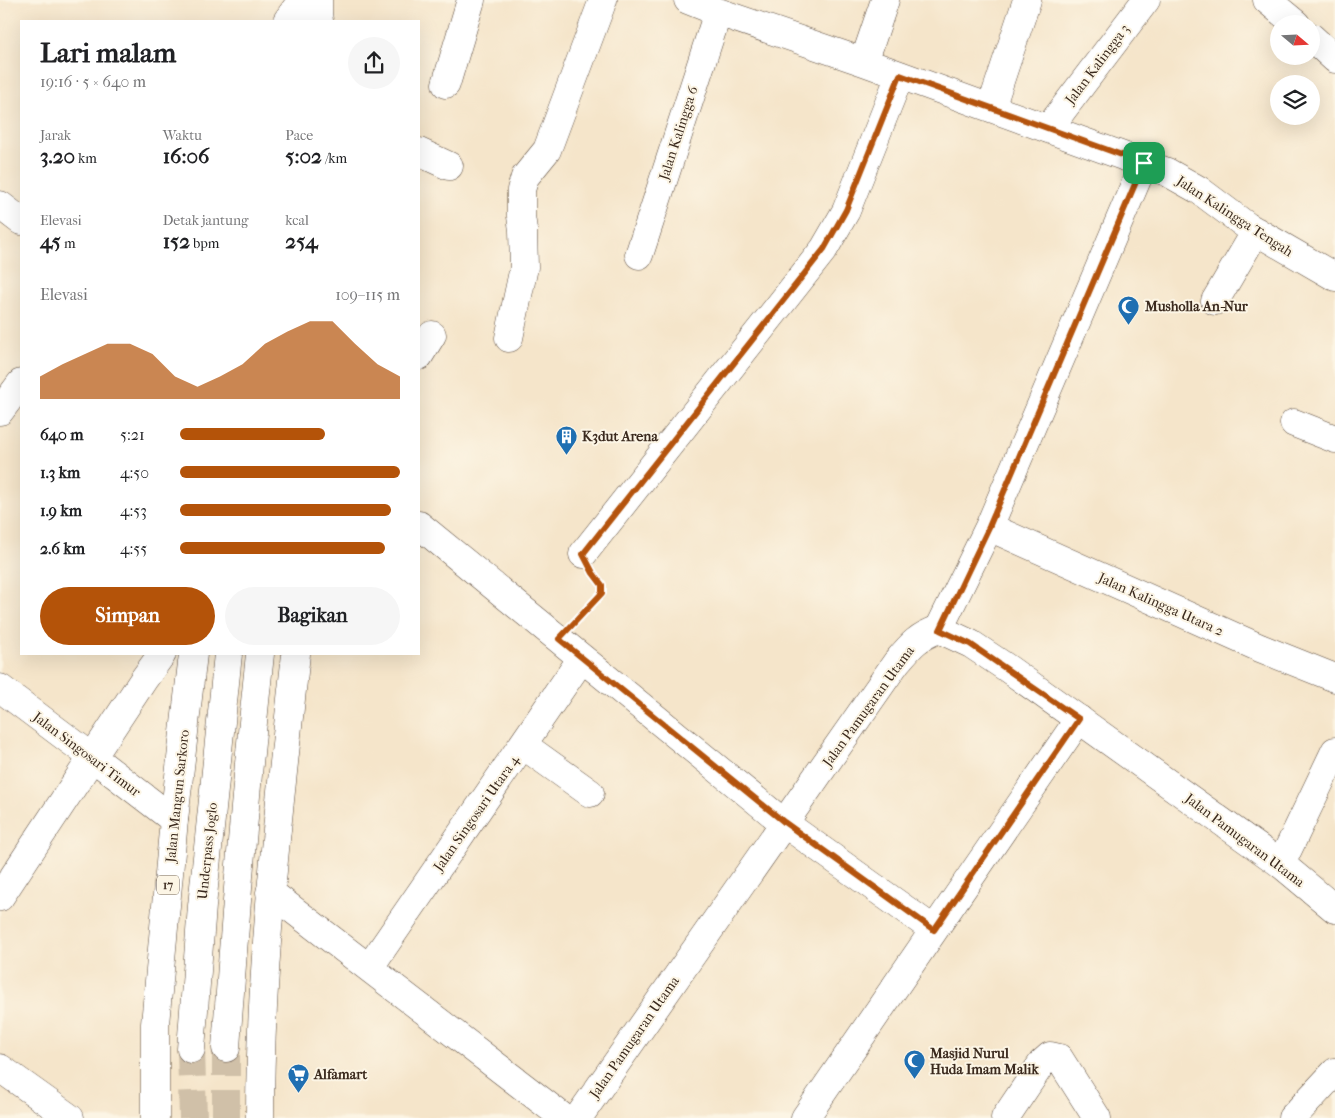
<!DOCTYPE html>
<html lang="id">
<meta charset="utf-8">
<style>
body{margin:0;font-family:"IM FELL French Canon",serif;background:#f6f6f6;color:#202124;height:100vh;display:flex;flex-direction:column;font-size:19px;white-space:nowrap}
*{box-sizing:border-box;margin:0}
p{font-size:16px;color:#757577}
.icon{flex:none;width:28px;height:28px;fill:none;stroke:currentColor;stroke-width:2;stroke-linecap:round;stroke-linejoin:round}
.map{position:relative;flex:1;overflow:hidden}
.side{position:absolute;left:20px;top:20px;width:400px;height:635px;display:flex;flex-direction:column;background:#fff;border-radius:0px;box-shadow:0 5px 20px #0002}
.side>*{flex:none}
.needle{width:32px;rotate:109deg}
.fabs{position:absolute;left:1270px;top:15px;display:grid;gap:10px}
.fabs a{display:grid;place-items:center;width:50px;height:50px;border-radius:50%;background:#fff;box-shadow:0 5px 20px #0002;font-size:25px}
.pin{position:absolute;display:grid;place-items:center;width:42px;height:42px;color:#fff;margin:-21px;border-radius:10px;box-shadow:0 2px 8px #0006}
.round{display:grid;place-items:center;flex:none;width:52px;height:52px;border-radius:26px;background:#f6f6f6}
.summary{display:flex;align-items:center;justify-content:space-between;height:85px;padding:0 20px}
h1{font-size:28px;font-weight:800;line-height:38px}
.figures{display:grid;grid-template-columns:repeat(3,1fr);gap:8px;height:85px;padding:5px 20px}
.figures div{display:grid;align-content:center}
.figures b{font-size:21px;font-weight:800}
.figures small{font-size:14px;font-weight:400}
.figures p{font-size:14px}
.chart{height:140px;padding:10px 20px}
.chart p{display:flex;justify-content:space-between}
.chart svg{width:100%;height:90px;margin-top:5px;fill:#b45309;opacity:.7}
.primary-button{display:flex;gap:10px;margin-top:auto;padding:10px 20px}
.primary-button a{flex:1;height:58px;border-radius:30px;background:#b45309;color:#fff;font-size:20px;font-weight:800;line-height:58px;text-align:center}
.primary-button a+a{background:#f6f6f6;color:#202124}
ul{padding:0 20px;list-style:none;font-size:16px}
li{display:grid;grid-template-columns:80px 60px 1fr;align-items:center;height:38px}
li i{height:12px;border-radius:6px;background:#b45309}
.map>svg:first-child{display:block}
</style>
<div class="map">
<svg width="1335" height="1118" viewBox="0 0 1335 1118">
<rect width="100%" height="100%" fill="#fcf5e5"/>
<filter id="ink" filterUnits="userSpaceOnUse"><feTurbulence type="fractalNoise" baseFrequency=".02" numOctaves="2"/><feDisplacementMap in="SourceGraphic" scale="10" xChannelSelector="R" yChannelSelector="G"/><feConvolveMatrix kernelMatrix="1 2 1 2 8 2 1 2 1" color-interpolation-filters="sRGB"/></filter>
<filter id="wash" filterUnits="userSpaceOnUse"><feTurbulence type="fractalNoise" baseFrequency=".0096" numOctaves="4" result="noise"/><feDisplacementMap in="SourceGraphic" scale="20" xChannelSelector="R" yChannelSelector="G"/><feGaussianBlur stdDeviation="1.12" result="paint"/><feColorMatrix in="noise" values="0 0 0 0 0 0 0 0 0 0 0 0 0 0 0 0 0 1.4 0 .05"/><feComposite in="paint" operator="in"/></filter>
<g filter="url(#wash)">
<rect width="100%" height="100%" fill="#f5e5ca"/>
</g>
<g filter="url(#ink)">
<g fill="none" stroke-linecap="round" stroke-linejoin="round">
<!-- trunk-tunnel -->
<path stroke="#d0c0a8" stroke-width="28" stroke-dasharray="28 14" stroke-linecap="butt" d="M226,1048V1118
M191,1049L193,1118"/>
<defs>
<path id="minor" d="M688,0L718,12L864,62L1167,172L1199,190L1247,226L1335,277
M1267,0L1296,24
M287,21L302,0
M1311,37L1335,59
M864,62L885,0
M446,84L471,0
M991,108L1027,0
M1048,129L1146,0
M419,152L449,166
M0,205L21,221
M639,255L718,12
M1215,301L1256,231
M509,338L524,267L523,230L521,216V190L525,177L547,150L603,0
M419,356L432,335
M0,411L21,383
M1294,423L1335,439
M419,525L784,823L934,930
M989,527L1260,648L1335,678
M583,554L824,249L846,211L900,75
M939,629L989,527L1144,163
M523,745L590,793
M1281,864L1335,751
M270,892L564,1118
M0,897L144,679L162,654
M369,968L582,658
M0,1068L70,1118
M805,1118L1079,719
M1005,1118L1042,1063L1050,1056L1059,1058L1097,1118
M1292,1118L1335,1072"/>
<path id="tertiary" d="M0,688L92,757
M578,1118L896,663C911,645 917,637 939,629L971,644L1007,668L1281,864L1335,909"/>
<path id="secondary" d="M92,757L174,820"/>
<path id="trunk" d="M318,0V13L319,21
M226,1048C235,917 246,785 260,654
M191,1049L202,906L228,654
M155,1118V1024L174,820L193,654
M260,1118C260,962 279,808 296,654"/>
</defs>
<!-- minor casing -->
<use href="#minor" stroke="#574638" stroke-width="29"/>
<!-- tertiary casing -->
<use href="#tertiary" stroke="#574638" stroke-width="29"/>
<!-- secondary casing -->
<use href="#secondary" stroke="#574638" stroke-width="29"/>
<!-- trunk casing -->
<use href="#trunk" stroke="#574638" stroke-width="29"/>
<!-- path -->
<path stroke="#574638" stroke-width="3" stroke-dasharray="4 4" stroke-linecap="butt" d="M577,620L602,593V585L596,577"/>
<!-- minor -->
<use href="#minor" stroke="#fff" stroke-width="28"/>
<!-- tertiary -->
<use href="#tertiary" stroke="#fff" stroke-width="28"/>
<!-- secondary -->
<use href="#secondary" stroke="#fff" stroke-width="28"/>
<!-- trunk -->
<use href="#trunk" stroke="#fff" stroke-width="28"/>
</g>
</g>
<g fill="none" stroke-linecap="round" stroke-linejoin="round" filter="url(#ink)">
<defs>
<path id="route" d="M900,75L1144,163L989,527L940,630L970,644L1079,719L934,930L784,822L559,639L602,593V585L593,573L583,554L824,249L846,210Z"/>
</defs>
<!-- route casing -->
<use href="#route" stroke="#fff" stroke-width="10"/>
<!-- route -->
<use href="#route" stroke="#b45309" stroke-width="6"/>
</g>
<!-- icons -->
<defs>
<symbol id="mosque-pin" viewBox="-11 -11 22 30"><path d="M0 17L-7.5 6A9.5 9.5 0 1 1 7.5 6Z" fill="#1f6fb2" stroke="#fcf5e5"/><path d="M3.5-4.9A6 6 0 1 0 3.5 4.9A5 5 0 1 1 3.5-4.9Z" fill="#fff"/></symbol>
<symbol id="building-pin" viewBox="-11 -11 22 30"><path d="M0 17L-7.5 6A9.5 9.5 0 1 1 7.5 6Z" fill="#1f6fb2" stroke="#fcf5e5"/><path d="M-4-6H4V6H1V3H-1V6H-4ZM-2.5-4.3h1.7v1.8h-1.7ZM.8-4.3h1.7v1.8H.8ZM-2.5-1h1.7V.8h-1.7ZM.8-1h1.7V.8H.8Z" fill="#fff"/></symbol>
<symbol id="supermarket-pin" viewBox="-11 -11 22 30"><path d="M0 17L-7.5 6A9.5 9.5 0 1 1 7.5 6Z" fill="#1f6fb2" stroke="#fcf5e5"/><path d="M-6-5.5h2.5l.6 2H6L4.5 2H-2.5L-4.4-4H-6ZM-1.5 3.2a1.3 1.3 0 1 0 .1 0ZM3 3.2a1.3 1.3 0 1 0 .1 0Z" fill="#fff"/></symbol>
</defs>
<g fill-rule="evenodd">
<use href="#mosque-pin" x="1116" y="294" width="25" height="34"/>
<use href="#building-pin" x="554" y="424" width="25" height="34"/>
<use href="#mosque-pin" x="902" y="1048" width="25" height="34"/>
<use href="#supermarket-pin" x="286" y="1062" width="25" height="34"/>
</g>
<g text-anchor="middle" stroke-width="4" stroke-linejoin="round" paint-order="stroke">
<!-- shield labels -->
<rect fill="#fcf5e5" stroke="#75675a" stroke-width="1" x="157" y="875.5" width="22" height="19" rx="4"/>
<g font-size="12" font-weight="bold" fill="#3b2a1e">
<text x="168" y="889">17</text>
</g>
<!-- street labels -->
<g font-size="14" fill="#3b2a1e" stroke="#fcf5e5">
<text transform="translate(1097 64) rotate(-53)" y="5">Jalan Kalingga 3</text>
<text transform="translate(678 133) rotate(-72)" y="5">Jalan Kalingga 6</text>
<text transform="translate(1235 216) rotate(33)" y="5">Jalan Kalingga Tengah</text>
<text transform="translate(1161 604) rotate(24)" y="5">Jalan Kalingga Utara 2</text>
<text transform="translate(868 706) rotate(-54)" y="5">Jalan Pamugaran Utama</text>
<text transform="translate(87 754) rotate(37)" y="5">Jalan Singosari Timur</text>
<text transform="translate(177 796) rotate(-84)" y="5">Jalan Mangun Sarkoro</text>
<text transform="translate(476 813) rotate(-55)" y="5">Jalan Singosari Utara 4</text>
<text transform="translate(1245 840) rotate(37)" y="5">Jalan Pamugaran Utama</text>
<text transform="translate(207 851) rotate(-84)" y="5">Underpass Joglo</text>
<text transform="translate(634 1037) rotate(-55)" y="5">Jalan Pamugaran Utama</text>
</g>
<!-- poi labels -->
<g font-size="14" font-weight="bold" fill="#3b2a1e" stroke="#fcf5e5" text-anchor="start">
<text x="1145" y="311">Musholla An-Nur</text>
<text x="582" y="441">K3dut Arena</text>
<text x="930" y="1058">Masjid Nurul<tspan x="930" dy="16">Huda Imam Malik</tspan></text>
<text x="314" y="1079">Alfamart</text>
</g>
</g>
</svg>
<div class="fabs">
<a><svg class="needle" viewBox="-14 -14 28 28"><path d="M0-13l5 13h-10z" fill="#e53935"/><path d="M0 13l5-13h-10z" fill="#757577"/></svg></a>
<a><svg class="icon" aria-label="layers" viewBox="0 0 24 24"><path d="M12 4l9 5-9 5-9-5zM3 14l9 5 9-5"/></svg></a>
</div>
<div class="pin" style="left:1144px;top:163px;background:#1e9e55"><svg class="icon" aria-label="arrive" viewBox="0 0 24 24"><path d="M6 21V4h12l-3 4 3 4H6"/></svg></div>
<section class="side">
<div class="summary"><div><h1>Lari malam</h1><p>19:16 · 5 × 640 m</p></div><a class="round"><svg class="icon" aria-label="share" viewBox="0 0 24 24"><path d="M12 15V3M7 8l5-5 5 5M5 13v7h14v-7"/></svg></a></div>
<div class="figures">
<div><p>Jarak</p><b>3.20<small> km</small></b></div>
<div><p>Waktu</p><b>16:06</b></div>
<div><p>Pace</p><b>5:02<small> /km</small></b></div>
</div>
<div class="figures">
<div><p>Elevasi</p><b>45<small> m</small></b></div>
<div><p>Detak jantung</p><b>152<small> bpm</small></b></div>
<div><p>kcal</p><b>254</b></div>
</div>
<div class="chart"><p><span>Elevasi</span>109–115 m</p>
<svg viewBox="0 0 160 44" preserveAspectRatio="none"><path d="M0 44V33L10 27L20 22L30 17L40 17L50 22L60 33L70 38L80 33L90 27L100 17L110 11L120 6L130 6L140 17L150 27L160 33V44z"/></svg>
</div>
<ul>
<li><b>640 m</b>5:21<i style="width:66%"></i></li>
<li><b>1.3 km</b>4:50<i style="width:100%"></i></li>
<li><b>1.9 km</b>4:53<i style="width:96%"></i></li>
<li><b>2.6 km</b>4:55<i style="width:93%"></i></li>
</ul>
<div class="primary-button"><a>Simpan</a><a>Bagikan</a></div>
</section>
</div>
